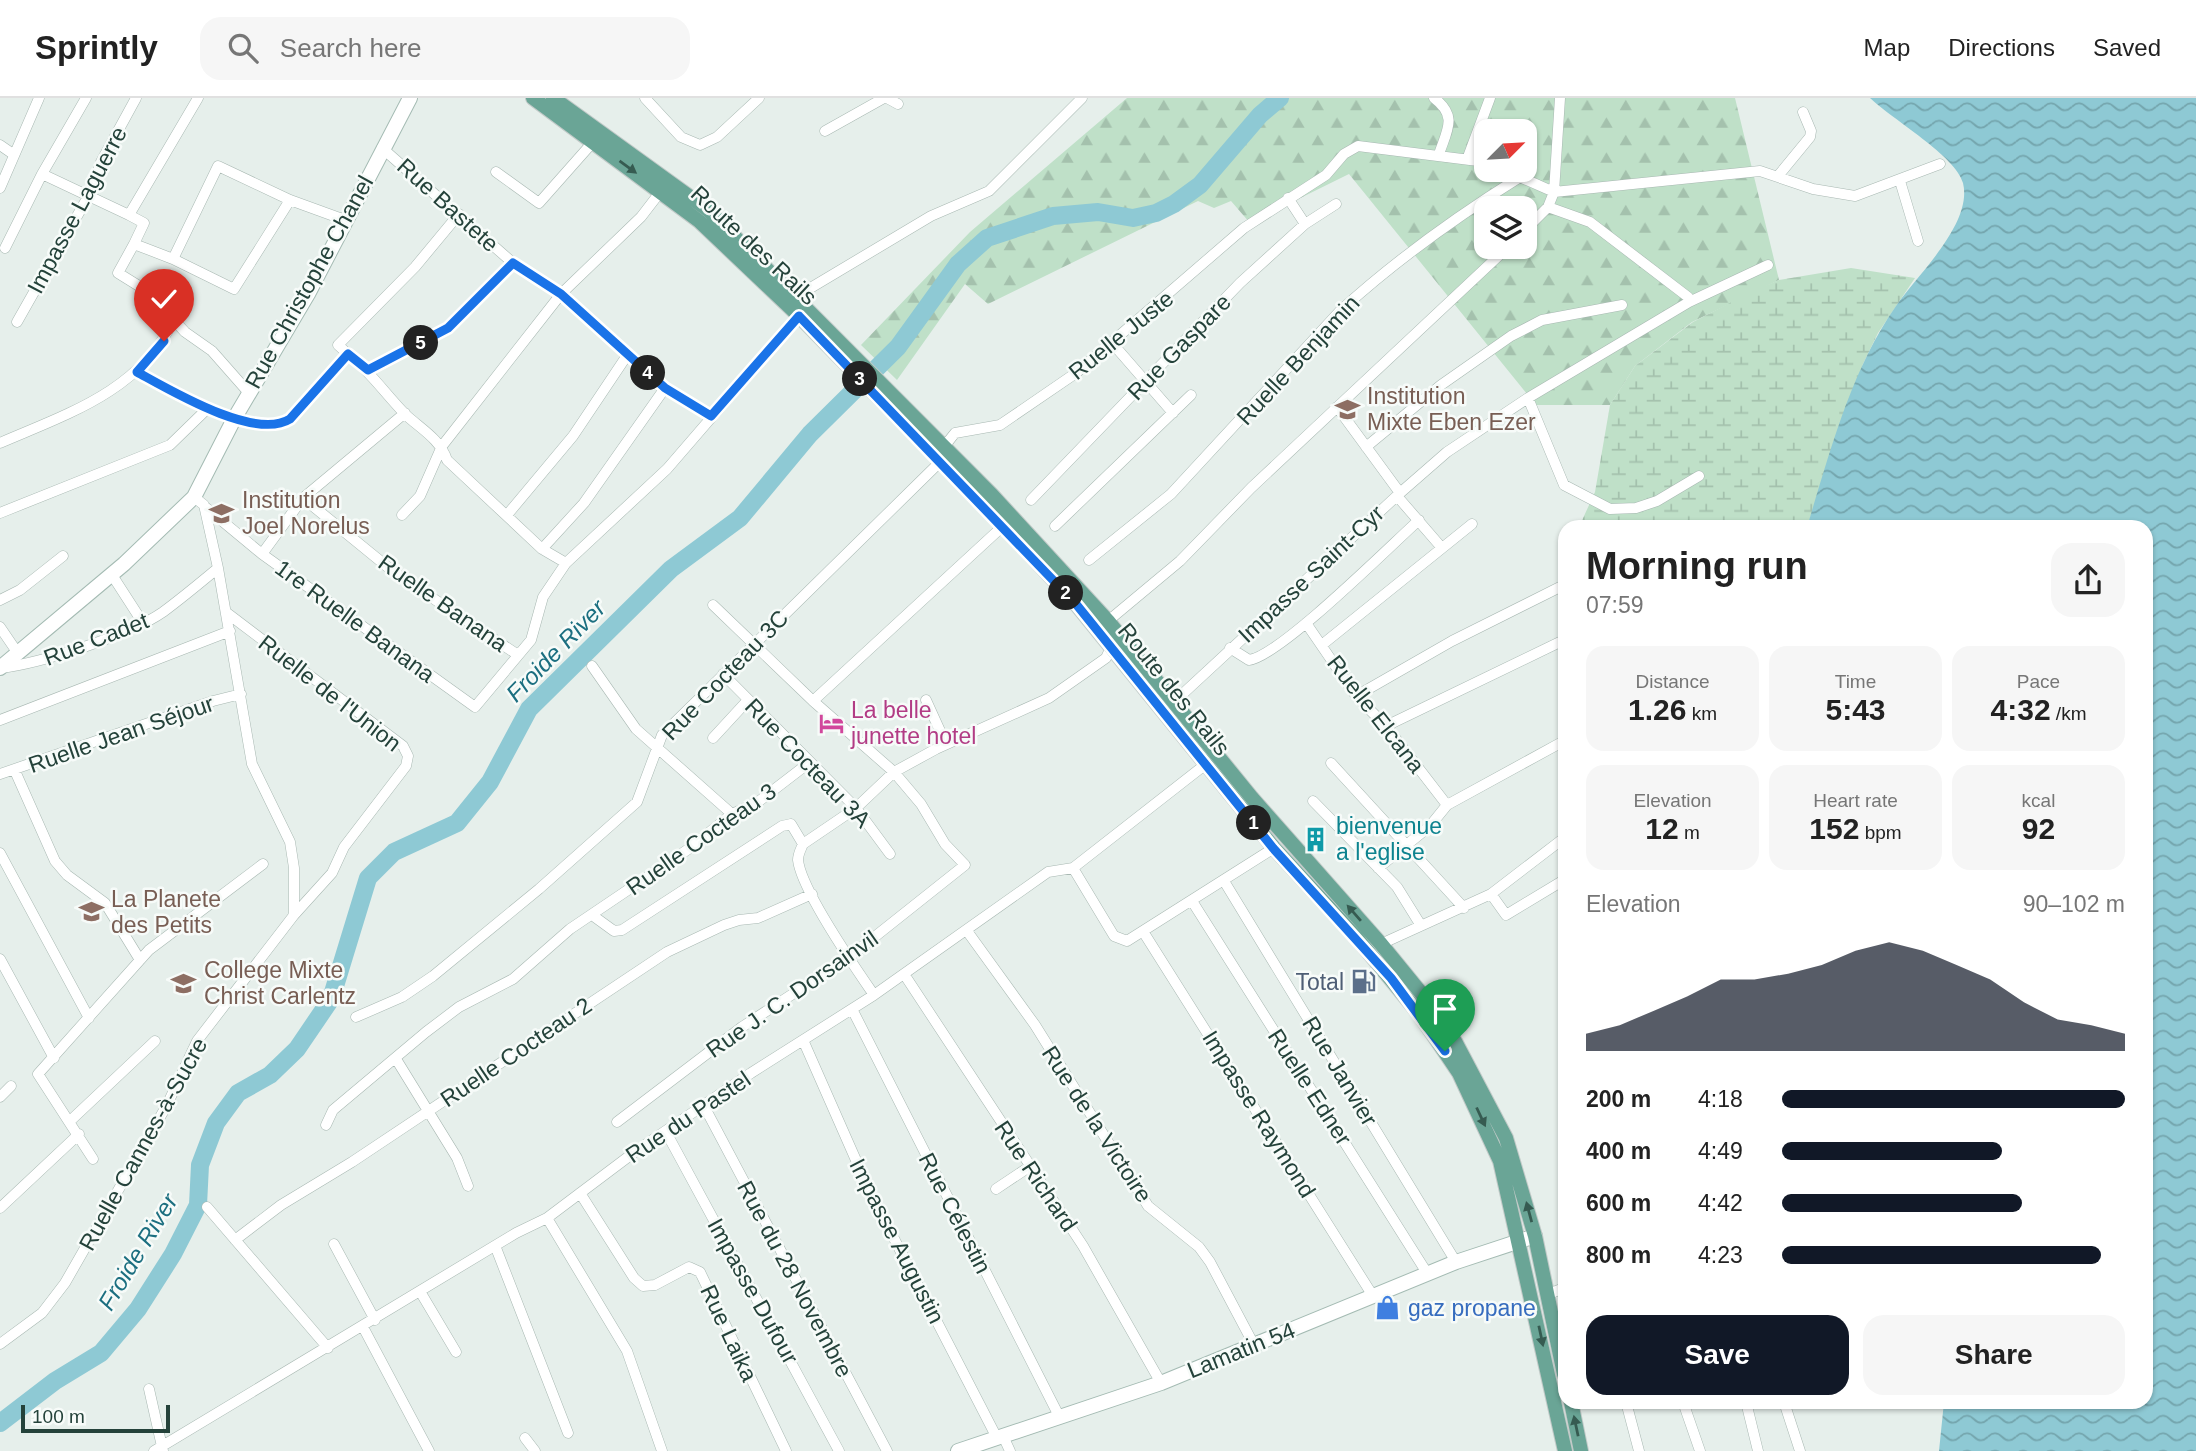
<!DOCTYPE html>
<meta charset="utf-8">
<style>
body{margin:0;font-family:Helvetica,sans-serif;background:#f6f6f6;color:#222;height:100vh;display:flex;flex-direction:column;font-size:26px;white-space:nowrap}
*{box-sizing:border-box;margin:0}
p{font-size:23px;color:#767676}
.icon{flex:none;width:38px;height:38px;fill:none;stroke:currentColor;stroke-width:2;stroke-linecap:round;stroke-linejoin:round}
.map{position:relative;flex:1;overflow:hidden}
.sheet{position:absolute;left:1558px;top:422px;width:595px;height:889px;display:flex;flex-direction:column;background:#fff;border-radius:21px;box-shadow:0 2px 5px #0004}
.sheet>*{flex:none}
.needle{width:46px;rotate:66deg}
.fabs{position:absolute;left:1474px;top:21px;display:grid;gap:14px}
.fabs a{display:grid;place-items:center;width:63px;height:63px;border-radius:14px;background:#fff;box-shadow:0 2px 5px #0004;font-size:35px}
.scale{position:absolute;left:21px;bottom:18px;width:149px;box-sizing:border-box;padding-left:7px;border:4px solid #24423a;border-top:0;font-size:19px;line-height:24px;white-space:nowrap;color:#24423a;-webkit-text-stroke:5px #f7fbf9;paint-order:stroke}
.pin{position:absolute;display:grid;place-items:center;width:60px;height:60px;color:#fff;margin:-72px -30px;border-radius:50% 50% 50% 0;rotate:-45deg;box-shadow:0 0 7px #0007}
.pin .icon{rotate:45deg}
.km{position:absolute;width:35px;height:35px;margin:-18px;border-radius:50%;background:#222;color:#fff;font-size:19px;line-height:35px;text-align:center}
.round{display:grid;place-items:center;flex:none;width:74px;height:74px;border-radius:21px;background:#f6f6f6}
.head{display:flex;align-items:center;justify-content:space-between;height:119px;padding:0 28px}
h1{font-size:38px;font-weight:700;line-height:52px}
.stats{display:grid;grid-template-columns:repeat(3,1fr);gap:10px;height:119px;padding:7px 28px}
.stats div{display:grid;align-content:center;border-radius:18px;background:#f6f6f6;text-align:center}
.stats b{font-size:30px;font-weight:700}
.stats small{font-size:19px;font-weight:400}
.stats p{font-size:19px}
.chart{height:196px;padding:14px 28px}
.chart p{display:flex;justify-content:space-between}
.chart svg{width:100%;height:126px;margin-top:7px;fill:#111827;opacity:.7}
.cta{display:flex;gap:14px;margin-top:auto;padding:14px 28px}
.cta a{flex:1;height:80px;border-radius:21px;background:#111827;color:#fff;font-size:28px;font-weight:700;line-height:80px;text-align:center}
.cta a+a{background:#f6f6f6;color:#222}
ul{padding:0 28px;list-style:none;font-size:23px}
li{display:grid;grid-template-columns:112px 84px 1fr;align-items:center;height:52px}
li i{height:18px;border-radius:9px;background:#111827}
header{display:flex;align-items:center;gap:42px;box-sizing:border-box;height:98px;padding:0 35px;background:#fff;border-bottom:2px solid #e0e0e0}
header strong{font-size:33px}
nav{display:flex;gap:38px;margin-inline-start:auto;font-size:24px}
.search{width:490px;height:63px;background:#f6f6f6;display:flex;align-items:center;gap:18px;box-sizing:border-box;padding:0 24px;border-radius:21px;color:#767676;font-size:26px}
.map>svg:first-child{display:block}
</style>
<header>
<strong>Sprintly</strong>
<div class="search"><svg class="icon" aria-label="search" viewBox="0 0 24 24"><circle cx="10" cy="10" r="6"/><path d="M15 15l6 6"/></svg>Search here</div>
<nav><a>Map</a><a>Directions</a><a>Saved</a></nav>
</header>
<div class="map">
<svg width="2196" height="1353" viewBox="0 0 2196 1353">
<defs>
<pattern id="forest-firs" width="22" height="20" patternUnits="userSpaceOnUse" patternTransform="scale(1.75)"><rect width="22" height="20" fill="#bfe0c8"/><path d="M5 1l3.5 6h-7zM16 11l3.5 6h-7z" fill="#a4c1ad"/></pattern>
<pattern id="wetland-marsh" width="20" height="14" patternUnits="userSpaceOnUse" patternTransform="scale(1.75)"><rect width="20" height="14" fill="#bfe0c8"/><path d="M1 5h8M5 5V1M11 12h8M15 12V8" fill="none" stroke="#a4c1ad"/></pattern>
<pattern id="water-waves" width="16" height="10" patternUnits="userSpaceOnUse" patternTransform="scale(1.75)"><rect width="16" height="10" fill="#8ec9d4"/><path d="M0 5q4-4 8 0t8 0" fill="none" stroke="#74a5ad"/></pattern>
</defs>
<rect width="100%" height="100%" fill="#e6efeb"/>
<!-- forest -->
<path fill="url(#forest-firs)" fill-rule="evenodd" d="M1127,0H1735L1779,182L1692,224L1635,268L1610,307H1536L1349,76L1250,125L1231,103L1214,110L1198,103L988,206L965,186L897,282L861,247L970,134ZM1486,33H1524V72H1486ZM1486,110H1524V149H1486Z"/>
<!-- wetland -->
<path fill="url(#wetland-marsh)" d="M1851,170L1915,180L1878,235L1863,266L1807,429H1579L1595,394L1610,307L1635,268L1693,224L1751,194L1779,182Z"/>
<!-- water -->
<path fill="url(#water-waves)" d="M1870,0H2196V1353H1939L1944,1304H2146V429H1807C1830,354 1851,272 1896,208C1917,177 1973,126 1963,85C1956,58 1893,22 1870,0Z"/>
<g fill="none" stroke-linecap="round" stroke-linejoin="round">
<!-- river -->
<path stroke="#8ec9d4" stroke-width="18" d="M0,1325L55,1283L101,1255L138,1211L173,1156L198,1107L200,1067L216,1025L238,995L270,977L297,951L331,901L368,780L394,754L457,725L490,684L529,611L671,471L740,420L810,336L898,249L958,166L987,140L1053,118L1098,114L1133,120L1156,115L1174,106L1200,87L1260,17L1280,0"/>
<defs>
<path id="street" d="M645,0L681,39L700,47L717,39L759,0
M887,0L898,6
M1434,0C1458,18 1447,32 1439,56
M825,33L884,0
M0,47L13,56
M382,50L513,165L561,196L665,290L711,318
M1468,59L1490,0
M1504,72L1554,94L1760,73L1813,91L1855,98L1940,66
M496,74L539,105L593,44
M42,76L129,117
M1778,78L1810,39L1811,33L1803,14
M1900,83L1918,143
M0,90L39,0
M1288,100L1305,126
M1524,133L1548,109L1554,94L1560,0
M134,146L144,125L129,117L198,0
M5,150L42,76L86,0
M173,161L218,68L290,102L345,122
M797,198L931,118L989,93L1082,0
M1689,204L1768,167
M17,224L89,97L101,64L136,0
M1113,246L1173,315
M348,256C371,274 386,297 406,317C421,331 440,341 447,362L542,451L566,465
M368,272L448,230L513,165
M137,274C170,292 254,343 290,321L348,256L338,247L415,169L459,116
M249,295L212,253L185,234L147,193L118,175L134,146L173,161L234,191L290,102
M1528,300L1564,387L1610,411L1636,410L1657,403L1699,378
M0,345C67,316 140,293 173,223
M1366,349L1441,287L1511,238L1542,222L1622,207
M943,350L955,335L1000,327L1076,275L1244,130L1326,77L1344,56L1358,48L1486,64
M1400,395L1447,354L1528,300L1689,204L1688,199L1590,124L1548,109
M1397,398L1442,450
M303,400L395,475L518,557
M1031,402L1240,185L1305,126L1336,106
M204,408L262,456L475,609L531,542L543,499L566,465L667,371L799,218
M0,415L170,347L207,311
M402,417L420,398L442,348L561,196L641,119L661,93
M507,417L573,338L628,256
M1055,428L1191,297
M542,451L584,405L665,290
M262,456L303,400L405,315
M1089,462L1171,396L1340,213C1396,162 1456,119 1520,79
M112,477L143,525
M0,502L20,492L63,458
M227,515L403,648L408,658L406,668L344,749L332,775L294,817
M1108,523L1180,463L1251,390L1508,149
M1306,525L1356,598L1386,628L1447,707
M0,529L17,554
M1323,546L1472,426
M1230,550L1249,562C1280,558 1389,449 1419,422
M592,568L636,631L732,716
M1,570C41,565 130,537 163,514C182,500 200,485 218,470
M723,576L856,710L890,756
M1356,598L1452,543L1564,487
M926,602L946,646
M813,603L1003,428
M1175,603L1400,395L1337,309
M0,622L230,533
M1386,628L1564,542
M713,640L748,602
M1331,665L1464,810
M15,673L55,763L67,777L105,805L140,862
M0,676L213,603L241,596
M1313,703L1397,789L1420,826
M803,746L856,710L894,674L936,651L1049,600L1106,560L1111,549
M0,755L89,920
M1073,770L1114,838L1127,843L1274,750
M1378,770L1430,728L1447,707L1564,643
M1224,783L1456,1164
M1491,796L1506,817L1564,782
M1192,803L1427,1175
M592,817L614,833L622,832L782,728L791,726L803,746C801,751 798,756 798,762C801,791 856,871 874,897
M967,833L1035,927L1148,1108L1199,1149L1210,1164L1254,1247
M1144,835L1373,1198
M1381,846L1491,796L1564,740
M0,861L54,960
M904,876L1083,1148L1161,1285
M852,911L1059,1318
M356,919L402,899L433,878L539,791L637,704L662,637L940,364
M803,942L870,1094L997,1340
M396,961L457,1060L468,1088
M0,999L11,988
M704,1008L887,1353
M70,1023L155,943
M617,1024L742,929L848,860L965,767L945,746L921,706L894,674L813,603L713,507
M326,1027L333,1012L426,934L459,909L513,881L570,831L690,750L732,716L758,704L810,664
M666,1034L839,1353
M93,1061L38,976L149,852L263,766
M996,1091L1029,1069
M580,1095L634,1180L643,1188L655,1187L689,1169L700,1174L786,1353
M207,1109L328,1250
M0,1110L79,1036
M547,1120L627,1253L662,1353
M235,1142L281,1107L352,1064L667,854L724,827L739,822L758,820L812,796
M334,1146L375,1222
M496,1150L568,1335
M421,1195L456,1254
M1546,1197L1564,1190
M363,1229L429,1353
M0,1246L42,1215L65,1185L167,1007L197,943L294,817V770L290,744L252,666L218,470L204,407L194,399
M149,1291L163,1353
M1626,1304L1639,1353
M1683,1304L1700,1353
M1746,1304L1758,1353
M1784,1304L1800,1353
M1003,1338L1010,1353
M525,1340L535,1353
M154,1353L516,1135L547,1120L636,1053L751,975L874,897L1048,774L1073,770L1206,666"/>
<path id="secondary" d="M0,570L124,466L194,399L234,321L308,196L410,0
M958,1353L1161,1285L1456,1164L1535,1138"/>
<path id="primary" d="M533,0L699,123L799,218L981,404L1076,506L1274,750L1356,839L1420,917L1459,975L1500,1063L1565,1353
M553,0L708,112L992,397L1108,523L1252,700L1381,846L1430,906L1456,945L1506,1040L1535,1138L1564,1276
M1571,1304L1581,1353"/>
</defs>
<!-- street casing -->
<use href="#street" stroke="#a8b8b2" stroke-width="11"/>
<!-- secondary casing -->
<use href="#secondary" stroke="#a4bbb3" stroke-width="16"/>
<!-- primary casing -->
<use href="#primary" stroke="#c2cac8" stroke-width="16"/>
<!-- street -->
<use href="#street" stroke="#fff" stroke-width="10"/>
<!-- secondary -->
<use href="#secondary" stroke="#fff" stroke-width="14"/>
<!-- primary -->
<use href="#primary" stroke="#6aa596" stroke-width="14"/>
</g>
<!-- one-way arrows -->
<defs><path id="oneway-solid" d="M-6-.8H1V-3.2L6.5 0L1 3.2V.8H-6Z" transform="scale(1.75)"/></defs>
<g fill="#365b51">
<use href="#oneway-solid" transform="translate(628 69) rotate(36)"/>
<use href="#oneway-solid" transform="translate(1354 815) rotate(-131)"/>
<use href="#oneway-solid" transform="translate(1481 1019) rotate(65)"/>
<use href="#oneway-solid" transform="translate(1529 1114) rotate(-105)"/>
<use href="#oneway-solid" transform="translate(1541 1238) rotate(78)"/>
<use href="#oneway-solid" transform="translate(1576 1328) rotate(-102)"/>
</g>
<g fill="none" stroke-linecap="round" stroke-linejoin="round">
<defs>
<path id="route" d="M164,243L137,274C170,292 255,343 290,321L348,256L368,272L448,230L513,165L561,196L665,290L711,318L799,218L1076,506L1273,750L1391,880L1445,953"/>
</defs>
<!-- route casing -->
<use href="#route" stroke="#fff" stroke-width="14"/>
<!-- route -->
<use href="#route" stroke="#1a73e8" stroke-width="9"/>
</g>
<!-- icons -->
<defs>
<symbol id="school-bare" viewBox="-9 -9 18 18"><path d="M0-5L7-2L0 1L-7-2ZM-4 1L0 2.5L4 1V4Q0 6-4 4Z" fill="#8d6e63" stroke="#f7fbf9" stroke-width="2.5" paint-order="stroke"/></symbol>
<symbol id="hotel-bare" viewBox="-9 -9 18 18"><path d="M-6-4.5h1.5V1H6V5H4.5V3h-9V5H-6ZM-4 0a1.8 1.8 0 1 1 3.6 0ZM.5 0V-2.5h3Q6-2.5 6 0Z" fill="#d1479c" stroke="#f7fbf9" stroke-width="2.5" paint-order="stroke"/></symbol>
<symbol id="building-bare" viewBox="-9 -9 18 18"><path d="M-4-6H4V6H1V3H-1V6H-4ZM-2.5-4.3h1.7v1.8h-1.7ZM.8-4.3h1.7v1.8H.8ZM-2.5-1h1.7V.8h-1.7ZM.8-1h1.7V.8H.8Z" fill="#0f9aa8" stroke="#f7fbf9" stroke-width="2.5" paint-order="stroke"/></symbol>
<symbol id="fuel-bare" viewBox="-9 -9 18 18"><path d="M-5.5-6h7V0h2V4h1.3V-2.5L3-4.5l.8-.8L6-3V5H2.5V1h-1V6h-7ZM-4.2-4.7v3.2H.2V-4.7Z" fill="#5c6f8a" stroke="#f7fbf9" stroke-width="2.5" paint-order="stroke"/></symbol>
<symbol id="shop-bare" viewBox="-9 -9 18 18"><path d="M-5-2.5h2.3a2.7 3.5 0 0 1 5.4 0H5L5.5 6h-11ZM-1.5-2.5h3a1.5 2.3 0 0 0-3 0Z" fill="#3f7fe0" stroke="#f7fbf9" stroke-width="2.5" paint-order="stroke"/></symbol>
</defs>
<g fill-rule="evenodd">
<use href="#school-bare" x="1330" y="294" width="35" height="35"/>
<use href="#school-bare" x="204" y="398" width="35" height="35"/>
<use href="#hotel-bare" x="814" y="608" width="35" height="35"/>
<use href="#building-bare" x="1298" y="724" width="35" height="35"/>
<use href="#school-bare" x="74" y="796" width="35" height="35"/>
<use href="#fuel-bare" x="1346" y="866" width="35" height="35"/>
<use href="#school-bare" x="166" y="868" width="35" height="35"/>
<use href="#shop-bare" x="1370" y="1192" width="35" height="35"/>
</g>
<g text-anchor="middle" stroke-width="5" stroke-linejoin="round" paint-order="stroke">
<!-- street labels -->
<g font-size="23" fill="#24423a" stroke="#f7fbf9">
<text transform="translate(448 107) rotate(42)" y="8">Rue Bastete</text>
<text transform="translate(77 112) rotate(-62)" y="8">Impasse Laguerre</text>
<text transform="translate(754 147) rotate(43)" y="8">Route des Rails</text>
<text transform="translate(309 184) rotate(-61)" y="8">Rue Christophe Chanel</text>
<text transform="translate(1121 237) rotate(-39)" y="8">Ruelle Juste</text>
<text transform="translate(1179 249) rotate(-46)" y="8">Rue Gaspare</text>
<text transform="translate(1298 262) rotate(-47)" y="8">Ruelle Benjamin</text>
<text transform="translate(1311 476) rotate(-43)" y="8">Impasse Saint-Cyr</text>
<text transform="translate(443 505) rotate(35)" y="8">Ruelle Banana</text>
<text transform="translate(355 523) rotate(36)" y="8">1re Ruelle Banana</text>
<text transform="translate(96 541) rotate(-21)" y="8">Rue Cadet</text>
<text transform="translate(725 577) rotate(-46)" y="8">Rue Cocteau 3C</text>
<text transform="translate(1174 591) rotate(51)" y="8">Route des Rails</text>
<text transform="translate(330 595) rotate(38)" y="8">Ruelle de l'Union</text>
<text transform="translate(1376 616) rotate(52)" y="8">Ruelle Elcana</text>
<text transform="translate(121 636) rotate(-19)" y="8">Ruelle Jean Séjour</text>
<text transform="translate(808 665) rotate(46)" y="8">Rue Cocteau 3A</text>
<text transform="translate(701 741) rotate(-35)" y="8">Ruelle Cocteau 3</text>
<text transform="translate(792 896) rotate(-35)" y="8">Rue J. C. Dorsainvil</text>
<text transform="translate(516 954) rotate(-34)" y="8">Ruelle Cocteau 2</text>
<text transform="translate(1340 973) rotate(59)" y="8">Rue Janvier</text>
<text transform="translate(1310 989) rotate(57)" y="8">Ruelle Edner</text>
<text transform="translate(1259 1016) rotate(58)" y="8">Impasse Raymond</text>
<text transform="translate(688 1019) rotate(-34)" y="8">Rue du Pastel</text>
<text transform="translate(1097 1026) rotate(57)" y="8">Rue de la Victoire</text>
<text transform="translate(143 1046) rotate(-61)" y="8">Ruelle Cannes-à-Sucre</text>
<text transform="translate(1036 1078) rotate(56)" y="8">Rue Richard</text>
<text transform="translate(955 1115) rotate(63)" y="8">Rue Célestin</text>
<text transform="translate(897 1143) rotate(63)" y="8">Impasse Augustin</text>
<text transform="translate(795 1181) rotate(62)" y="8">Rue du 28 Novembre</text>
<text transform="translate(753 1193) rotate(61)" y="8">Impasse Dufour</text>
<text transform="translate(729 1235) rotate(65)" y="8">Rue Laika</text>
<text transform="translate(1241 1252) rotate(-22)" y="8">Lamatin 54</text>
</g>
<!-- education labels -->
<g font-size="23" fill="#785e54" stroke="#f7fbf9" text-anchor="start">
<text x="1367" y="306">Institution<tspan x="1367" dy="26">Mixte Eben Ezer</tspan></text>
<text x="242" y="410">Institution<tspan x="242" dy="26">Joel Norelus</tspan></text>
<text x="111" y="809">La Planete<tspan x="111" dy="26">des Petits</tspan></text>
<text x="204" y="880">College Mixte<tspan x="204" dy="26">Christ Carlentz</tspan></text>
</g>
<!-- hotel labels -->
<g font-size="23" fill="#b23c85" stroke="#f7fbf9" text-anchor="start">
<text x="851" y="620">La belle<tspan x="851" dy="26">junette hotel</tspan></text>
</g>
<!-- culture labels -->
<g font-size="23" fill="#0d838f" stroke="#f7fbf9" text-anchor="start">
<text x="1336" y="736">bienvenue<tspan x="1336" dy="26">a l'eglise</tspan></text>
</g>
<!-- service labels -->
<g font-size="23" fill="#4e5e75" stroke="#f7fbf9" text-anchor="end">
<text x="1344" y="892">Total</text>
</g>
<!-- shop labels -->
<g font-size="23" fill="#366cbe" stroke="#f7fbf9" text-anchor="start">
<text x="1408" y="1218">gaz propane</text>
</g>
<!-- water labels -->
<g font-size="24" font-style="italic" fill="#1c6f80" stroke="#f7fbf9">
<text transform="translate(556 553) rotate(-46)" y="8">Froide River</text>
<text transform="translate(138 1154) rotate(-59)" y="8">Froide River</text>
</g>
</g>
</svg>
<div class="fabs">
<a><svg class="needle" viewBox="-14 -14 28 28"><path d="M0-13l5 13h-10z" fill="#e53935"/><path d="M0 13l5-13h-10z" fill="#767676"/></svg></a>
<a><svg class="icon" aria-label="layers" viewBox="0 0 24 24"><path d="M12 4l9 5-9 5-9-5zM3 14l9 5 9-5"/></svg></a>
</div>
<div class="scale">100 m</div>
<div class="pin" style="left:1445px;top:953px;background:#1e9e55"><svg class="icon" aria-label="arrive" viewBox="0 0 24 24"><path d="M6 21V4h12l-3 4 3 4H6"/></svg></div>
<div class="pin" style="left:164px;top:243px;background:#d93025"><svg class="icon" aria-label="check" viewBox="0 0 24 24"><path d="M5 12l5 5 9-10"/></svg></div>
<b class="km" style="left:1254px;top:725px">1</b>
<b class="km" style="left:1066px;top:495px">2</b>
<b class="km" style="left:860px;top:281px">3</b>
<b class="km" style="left:648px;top:275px">4</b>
<b class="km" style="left:421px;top:245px">5</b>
<section class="sheet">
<div class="head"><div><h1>Morning run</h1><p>07:59</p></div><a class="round"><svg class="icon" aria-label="share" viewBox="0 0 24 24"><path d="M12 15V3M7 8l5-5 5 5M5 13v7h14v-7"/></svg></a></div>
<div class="stats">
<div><p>Distance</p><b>1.26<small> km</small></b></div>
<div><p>Time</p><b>5:43</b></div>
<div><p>Pace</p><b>4:32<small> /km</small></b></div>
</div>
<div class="stats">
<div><p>Elevation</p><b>12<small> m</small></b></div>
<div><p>Heart rate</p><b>152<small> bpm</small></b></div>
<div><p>kcal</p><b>92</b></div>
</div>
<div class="chart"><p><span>Elevation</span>90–102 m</p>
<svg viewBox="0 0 160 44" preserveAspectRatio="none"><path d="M0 44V38L10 35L20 30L30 25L40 19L50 19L60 17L70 14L80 9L90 6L100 9L110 14L120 19L130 27L140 33L150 35L160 38V44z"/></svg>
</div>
<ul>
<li><b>200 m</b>4:18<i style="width:100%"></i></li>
<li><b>400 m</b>4:49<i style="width:64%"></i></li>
<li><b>600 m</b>4:42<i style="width:70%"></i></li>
<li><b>800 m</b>4:23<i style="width:93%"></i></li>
</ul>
<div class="cta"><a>Save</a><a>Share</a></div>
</section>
</div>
